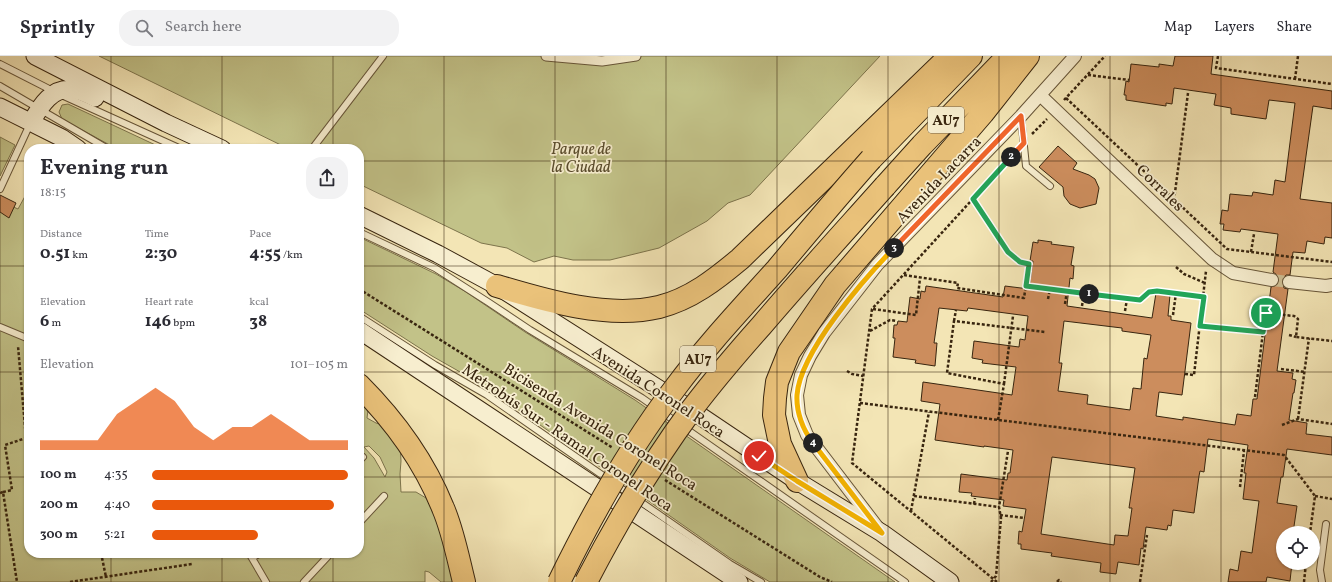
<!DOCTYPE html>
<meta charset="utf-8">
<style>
body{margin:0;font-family:Vollkorn,serif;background:#f2f2f3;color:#2b2b33;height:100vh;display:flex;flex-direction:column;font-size:15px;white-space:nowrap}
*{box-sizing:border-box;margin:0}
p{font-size:13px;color:#7c7c81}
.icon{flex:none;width:22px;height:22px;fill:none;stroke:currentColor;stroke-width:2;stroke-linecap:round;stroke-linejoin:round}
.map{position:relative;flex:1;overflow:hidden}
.panel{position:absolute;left:24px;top:88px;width:340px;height:414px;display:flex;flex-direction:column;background:#fff;border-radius:16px;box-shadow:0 1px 3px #0004}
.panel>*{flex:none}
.controls{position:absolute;left:1276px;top:470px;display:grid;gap:8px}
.controls a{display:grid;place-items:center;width:44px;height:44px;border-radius:50%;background:#fff;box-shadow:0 1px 3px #0004;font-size:20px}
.pin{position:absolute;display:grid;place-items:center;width:34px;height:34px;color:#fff;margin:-17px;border:2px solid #fff;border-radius:50%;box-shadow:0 1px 4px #0007}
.km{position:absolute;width:20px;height:20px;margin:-10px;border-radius:50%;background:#222;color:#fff;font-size:11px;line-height:20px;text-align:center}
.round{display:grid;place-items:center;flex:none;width:42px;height:42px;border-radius:16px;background:#f2f2f3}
.summary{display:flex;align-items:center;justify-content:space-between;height:68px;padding:0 16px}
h1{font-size:22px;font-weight:700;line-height:30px}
.metrics{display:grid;grid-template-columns:repeat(3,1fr);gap:6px;height:68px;padding:4px 16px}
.metrics div{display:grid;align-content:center}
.metrics b{font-size:17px;font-weight:700}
.metrics small{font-size:11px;font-weight:400}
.metrics p{font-size:11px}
.chart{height:112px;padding:8px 16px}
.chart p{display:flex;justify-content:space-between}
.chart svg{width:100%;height:72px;margin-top:4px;fill:#ea580c;opacity:.7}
ul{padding:0 16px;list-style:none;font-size:13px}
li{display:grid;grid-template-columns:64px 48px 1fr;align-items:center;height:30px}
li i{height:10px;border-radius:5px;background:#ea580c}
header{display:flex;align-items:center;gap:24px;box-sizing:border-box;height:56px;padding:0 20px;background:#fff;border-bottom:1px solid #e1e1e2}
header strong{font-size:19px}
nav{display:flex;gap:22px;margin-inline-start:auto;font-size:14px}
.search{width:280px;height:36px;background:#f2f2f3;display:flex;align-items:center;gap:10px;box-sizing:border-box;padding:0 14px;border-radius:16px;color:#7c7c81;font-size:15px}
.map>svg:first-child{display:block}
</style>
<header>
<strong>Sprintly</strong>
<div class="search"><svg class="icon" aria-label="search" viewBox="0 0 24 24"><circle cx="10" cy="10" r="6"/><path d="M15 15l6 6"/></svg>Search here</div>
<nav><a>Map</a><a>Layers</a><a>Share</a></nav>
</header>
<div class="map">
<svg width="1332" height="526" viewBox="0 0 1332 526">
<rect width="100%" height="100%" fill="#f3e5b5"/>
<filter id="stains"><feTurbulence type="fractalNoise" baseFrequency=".005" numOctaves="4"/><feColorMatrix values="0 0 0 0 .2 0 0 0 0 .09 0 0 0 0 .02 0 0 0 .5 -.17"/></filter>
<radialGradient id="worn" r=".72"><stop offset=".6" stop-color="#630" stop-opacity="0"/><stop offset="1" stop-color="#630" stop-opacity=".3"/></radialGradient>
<!-- green -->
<path fill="#c2c288" stroke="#7d744c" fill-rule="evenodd" d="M99,0H880L750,139L728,147L707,165L659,192L610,204H573L554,200L534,206L507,192L481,187L359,128V93H289Z
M68,48L164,93H117L62,63L59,56L62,49Z
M0,81L15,89L0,120Z
M29,133V497H359V338L369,347L367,362L376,367L391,371L400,385L401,405L400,418L401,436H416L431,445L456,526H441L429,516L425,515V526H0V145L18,153ZM369,390L380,401L387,416L385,421L374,402L364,391Z
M359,181L436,218L466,236L525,276L635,344L895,526H770L730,502L483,329L432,300L359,253Z"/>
<!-- building -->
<path fill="#cc8d5d" stroke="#38250f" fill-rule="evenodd" d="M1175,0H1213L1211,18L1332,35V53L1313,50L1300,143L1332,147V182L1325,181L1324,188L1307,185L1305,197L1293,196L1290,219H1286L1282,226L1284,232L1288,233L1277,315L1293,317L1292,323L1296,324L1294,337H1293L1289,364L1307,367L1306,378L1332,381V399L1287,393L1283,421H1281L1277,447L1297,450L1293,477H1283V507H1292L1290,525L1267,521L1266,526H1228L1230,513L1238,515L1241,495L1252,497L1259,445L1243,443L1246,417H1244L1248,389L1208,383L1204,416L1200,415L1199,420L1194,457L1173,454L1171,470L1168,469L1167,474L1146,471L1143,493L1141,492L1139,509L1118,506L1116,518L1100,516L1101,507L1051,500L1052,497L1021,493V488H1018L1019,475L1022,476L1026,453L1003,450L1004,444L971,440L972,437L959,436L961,418L1007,424L1008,417H1010L1013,394L984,390V391L935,384L940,348L921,345L923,326L1012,339L1016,311L982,307L983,304L972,302L974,285L1019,291L1020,283L1025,284L1028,260L968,252L967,255L939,252L934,287H937L935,310L915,307L916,304L893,301L895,282H893L894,269H897L898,265L907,266L910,241L920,243L921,235L925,236L926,230L1003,241L1005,230L1029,233L1033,205H1030L1033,186L1038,187V184L1052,186L1051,188L1074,191L1071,209L1074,210L1073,223L1070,222L1067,250L1152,262L1156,237L1170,239L1168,260H1171V264L1191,267L1182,339L1159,336L1156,360L1183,364V361L1235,369L1237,358L1251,360L1253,343H1257L1271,231L1277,229L1279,225L1277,219L1273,216L1278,178L1241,173L1240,176L1223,174L1224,168H1220L1222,154L1228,155L1230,138L1252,140L1253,136L1273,139L1275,124L1285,126L1295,47L1269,44L1266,63L1231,58V52L1214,49L1216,38L1174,32L1172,48L1166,47V50L1126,44V39H1124L1126,25L1129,26L1131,8L1159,11V8L1173,10ZM1064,265L1122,272V275L1151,279L1147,303L1144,302L1141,333L1133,332L1130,354L1087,348L1088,339L1058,335L1062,307H1059ZM1052,401L1135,412L1129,452H1132L1128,480L1115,479L1114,489L1041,478Z
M1058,90L1077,107L1073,113L1089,119L1095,123L1099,132L1096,148L1080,152L1070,148L1064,140L1063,131L1039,111Z
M0,139L16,147L9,162L0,156Z"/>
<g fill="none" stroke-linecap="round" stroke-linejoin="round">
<!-- minor-tunnel -->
<path stroke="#cebf94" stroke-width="12" stroke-dasharray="12 6" stroke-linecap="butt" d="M1272,224L1289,226"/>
<defs>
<path id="service" d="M0,8L55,36L181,93
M0,30L108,93
M1021,61L1026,110L1050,130
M312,93L383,0
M0,133L30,68
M359,176L435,212L488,246L530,274L642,342L905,526
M359,260L435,309L487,339L730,508L761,526
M0,271L29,283
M359,405L363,401
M359,467L384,440
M249,497L266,526
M252,502L260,497
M304,526L331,497
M1322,526L1320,514L1326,468"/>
<path id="pedestrian" d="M546,0L602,5L636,0"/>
<path id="minor" d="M1040,39L1212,203L1233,217L1272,224
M1289,226L1326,230L1332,229
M878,472L807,379L799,359L797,339L801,319L810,300L824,277L877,209L1021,60L1075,0"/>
<path id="secondary" d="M35,0L166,67L222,93
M0,51L62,82L78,93
M31,67C40,50 53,29 75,34C82,35 89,39 95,42
M359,159L438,198L497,230L684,349L797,425L882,477L950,526
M359,274L739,526"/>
<path id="motorway" d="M871,103L971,0
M885,130L922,89L1008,0
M497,230C547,245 608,263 659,251C691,243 716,223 740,203L950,0
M359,329C395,365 424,405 443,452C453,475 458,502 464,526
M797,425L780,388L774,359L775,342L777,326L789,296L835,229L983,57L1028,0"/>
</defs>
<!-- service casing -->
<use href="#service" stroke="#675538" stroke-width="8"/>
<!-- pedestrian casing -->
<use href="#pedestrian" stroke="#675538" stroke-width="11"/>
<!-- minor casing -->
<use href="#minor" stroke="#675538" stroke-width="14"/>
<!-- secondary casing -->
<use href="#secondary" stroke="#38250f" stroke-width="19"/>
<!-- motorway casing -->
<use href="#motorway" stroke="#38250f" stroke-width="24"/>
<!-- path -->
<path stroke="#38250f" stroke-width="2.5" stroke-dasharray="3 2" stroke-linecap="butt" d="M1218,0L1216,12L1332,28
M1088,19L1129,24
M1295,23L1298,0
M1066,42L1227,193L1332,206
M1064,44L1105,0
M1032,78L1047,63
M118,90L123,93
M1174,144L1188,37
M1251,196L1254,178
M1176,211L1184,218L1205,227
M904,219L958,227L957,232L1024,242L1029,208L1020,206L1007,196L973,143
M1026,230L1139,244L1149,236L1153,237L1157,235L1204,241
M359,233L613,392
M1048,243L1050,233
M1065,248L1067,235
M1082,250L1084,237
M873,253L916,259L920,222
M1125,255L1127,243
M1173,259L1176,237
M954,265L956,254
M1200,270L1263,276L1265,257L1294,260L1298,263L1296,281L1332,285
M870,275L890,264L896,265
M1289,279L1296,281
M1281,313L1305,316
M847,315L852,318L863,320
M1185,318L1194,319L1206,215
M1004,328L1013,260
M1255,341L1263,276
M860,347L1284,399L1315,440L1310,477
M1298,363L1309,282
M998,364L1004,328L947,317L954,265L1045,276
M1282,369L1298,363L1332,368
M26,382L29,392
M665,424L820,521L832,526
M1240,431L1244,395
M3,436L12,434L5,389L26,382L18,290
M0,437L3,436L17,526
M914,440L999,451
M1315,440L1332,443
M974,448L975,442
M911,455L929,356
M1000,459L1024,462
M101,497L106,521
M70,526L192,508
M991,526L996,520L1001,462L999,451L1008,395
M997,526L852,407L872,253L1014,98
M1057,526L1059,524L1061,526
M1140,526L1147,479
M1304,526L1306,507"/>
<!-- service -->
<use href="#service" stroke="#f7eecf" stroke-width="6"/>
<!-- pedestrian -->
<use href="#pedestrian" stroke="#f7eecf" stroke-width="9"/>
<!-- minor -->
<use href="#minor" stroke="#f7eecf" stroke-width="12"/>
<!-- secondary -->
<use href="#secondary" stroke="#f7eecf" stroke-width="17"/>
<!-- motorway -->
<use href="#motorway" stroke="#eac27a" stroke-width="22"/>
<defs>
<path id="motorway-bridge" d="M559,526C592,458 629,392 675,332C706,290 742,252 777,213C808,176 839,139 871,103
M586,526C617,466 652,407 692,353C714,324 738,296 762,269C802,222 844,176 885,130"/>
</defs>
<!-- motorway-bridge casing -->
<use href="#motorway-bridge" stroke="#38250f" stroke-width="24" stroke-linecap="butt"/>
<!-- motorway-bridge -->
<use href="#motorway-bridge" stroke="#eac27a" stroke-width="22"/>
</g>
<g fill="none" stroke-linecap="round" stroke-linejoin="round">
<defs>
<path id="split-1" d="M1089,238L1140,244L1149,236L1157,235L1204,241L1200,270L1263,276L1266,257"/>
<path id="split-2" d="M1011,101L973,143L1008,196L1020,206L1029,208L1026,230L1089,238"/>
<path id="split-3" d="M894,192L1021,60L1024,87L1011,101"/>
<path id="split-4" d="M813,387C803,374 796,356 797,339C800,296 864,223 894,192"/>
<path id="split-5" d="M759,400L797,425L882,477L813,387"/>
</defs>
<!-- split-1 casing -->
<use href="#split-1" stroke="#fff" stroke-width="8"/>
<!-- split-2 casing -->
<use href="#split-2" stroke="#fff" stroke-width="8"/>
<!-- split-3 casing -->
<use href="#split-3" stroke="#fff" stroke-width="8"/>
<!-- split-4 casing -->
<use href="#split-4" stroke="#fff" stroke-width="8"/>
<!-- split-5 casing -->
<use href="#split-5" stroke="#fff" stroke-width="8"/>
<!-- split-1 -->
<use href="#split-1" stroke="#22a559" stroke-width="5"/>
<!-- split-2 -->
<use href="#split-2" stroke="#22a559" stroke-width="5"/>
<!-- split-3 -->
<use href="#split-3" stroke="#f0652b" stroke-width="5"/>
<!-- split-4 -->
<use href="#split-4" stroke="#f5b400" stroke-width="5"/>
<!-- split-5 -->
<use href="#split-5" stroke="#f5b400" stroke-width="5"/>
</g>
<!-- grid -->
<path fill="none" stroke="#38250f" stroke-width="1" stroke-opacity="0.55" d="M111,0V93M222,0V93M333,0V93M444,0V526M555,0V526M666,0V526M777,0V526M888,0V526M999,0V526M1110,0V526M1221,0V526M0,105H29M359,105H1332M0,210H29M359,210H1332M0,316H29M359,316H1332M0,421H29M359,421H1332M111,497V526M222,497V526M333,497V526"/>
<g text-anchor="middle" stroke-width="3.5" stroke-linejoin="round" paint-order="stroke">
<!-- shield labels -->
<g fill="#f7eecf" stroke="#716149" stroke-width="1">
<rect x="928" y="51" width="36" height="26" rx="3"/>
<rect x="680" y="290" width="36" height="26" rx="3"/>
</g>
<g font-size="15" font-weight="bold" fill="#38250f">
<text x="946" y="69">AU7</text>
<text x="698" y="308">AU7</text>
</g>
<!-- park labels -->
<g font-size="16" font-style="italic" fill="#5a4c2d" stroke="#f7eecf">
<text x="581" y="98">Parque de<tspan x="581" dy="18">la Ciudad</tspan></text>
</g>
<!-- street labels -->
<g font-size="16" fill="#38250f" stroke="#f7eecf">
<text transform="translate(938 123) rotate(-46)" y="6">Avenida Lacarra</text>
<text transform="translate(1161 131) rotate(44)" y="6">Corrales</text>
<text transform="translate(659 335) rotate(33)" y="6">Avenida Coronel Roca</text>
<text transform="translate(601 370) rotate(32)" y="6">Bicisenda Avenida Coronel Roca</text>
<text transform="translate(568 381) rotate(34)" y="6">Metrobús Sur - Ramal Coronel Roca</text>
</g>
</g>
<rect width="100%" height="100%" filter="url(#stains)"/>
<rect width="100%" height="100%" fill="url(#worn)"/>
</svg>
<div class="controls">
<a><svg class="icon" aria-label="locate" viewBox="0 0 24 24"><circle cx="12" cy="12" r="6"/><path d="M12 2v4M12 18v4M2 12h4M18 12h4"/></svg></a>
</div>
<div class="pin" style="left:1266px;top:257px;background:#1e9e55"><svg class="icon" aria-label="arrive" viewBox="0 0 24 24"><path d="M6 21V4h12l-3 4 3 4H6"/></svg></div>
<div class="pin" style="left:759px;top:400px;background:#d93025"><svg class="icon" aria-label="check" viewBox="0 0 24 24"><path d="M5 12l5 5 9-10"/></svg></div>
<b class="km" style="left:1089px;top:238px">1</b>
<b class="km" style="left:1011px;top:101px">2</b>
<b class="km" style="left:894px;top:192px">3</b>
<b class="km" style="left:813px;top:387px">4</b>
<section class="panel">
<div class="summary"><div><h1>Evening run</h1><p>18:15</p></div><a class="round"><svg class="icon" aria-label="share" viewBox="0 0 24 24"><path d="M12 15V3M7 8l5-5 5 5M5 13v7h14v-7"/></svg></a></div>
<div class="metrics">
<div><p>Distance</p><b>0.51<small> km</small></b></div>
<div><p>Time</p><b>2:30</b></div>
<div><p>Pace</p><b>4:55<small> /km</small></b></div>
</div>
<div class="metrics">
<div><p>Elevation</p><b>6<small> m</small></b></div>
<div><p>Heart rate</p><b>146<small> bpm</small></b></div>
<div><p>kcal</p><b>38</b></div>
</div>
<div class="chart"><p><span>Elevation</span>101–105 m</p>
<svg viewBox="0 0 160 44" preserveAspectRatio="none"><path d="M0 44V38L10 38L20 38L30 38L40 22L50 14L60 6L70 14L80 30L90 38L100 30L110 30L120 22L130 30L140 38L150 38L160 38V44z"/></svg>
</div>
<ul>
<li><b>100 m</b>4:35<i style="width:100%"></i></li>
<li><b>200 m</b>4:40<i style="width:93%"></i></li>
<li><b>300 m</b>5:21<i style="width:54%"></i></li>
</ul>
</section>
</div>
